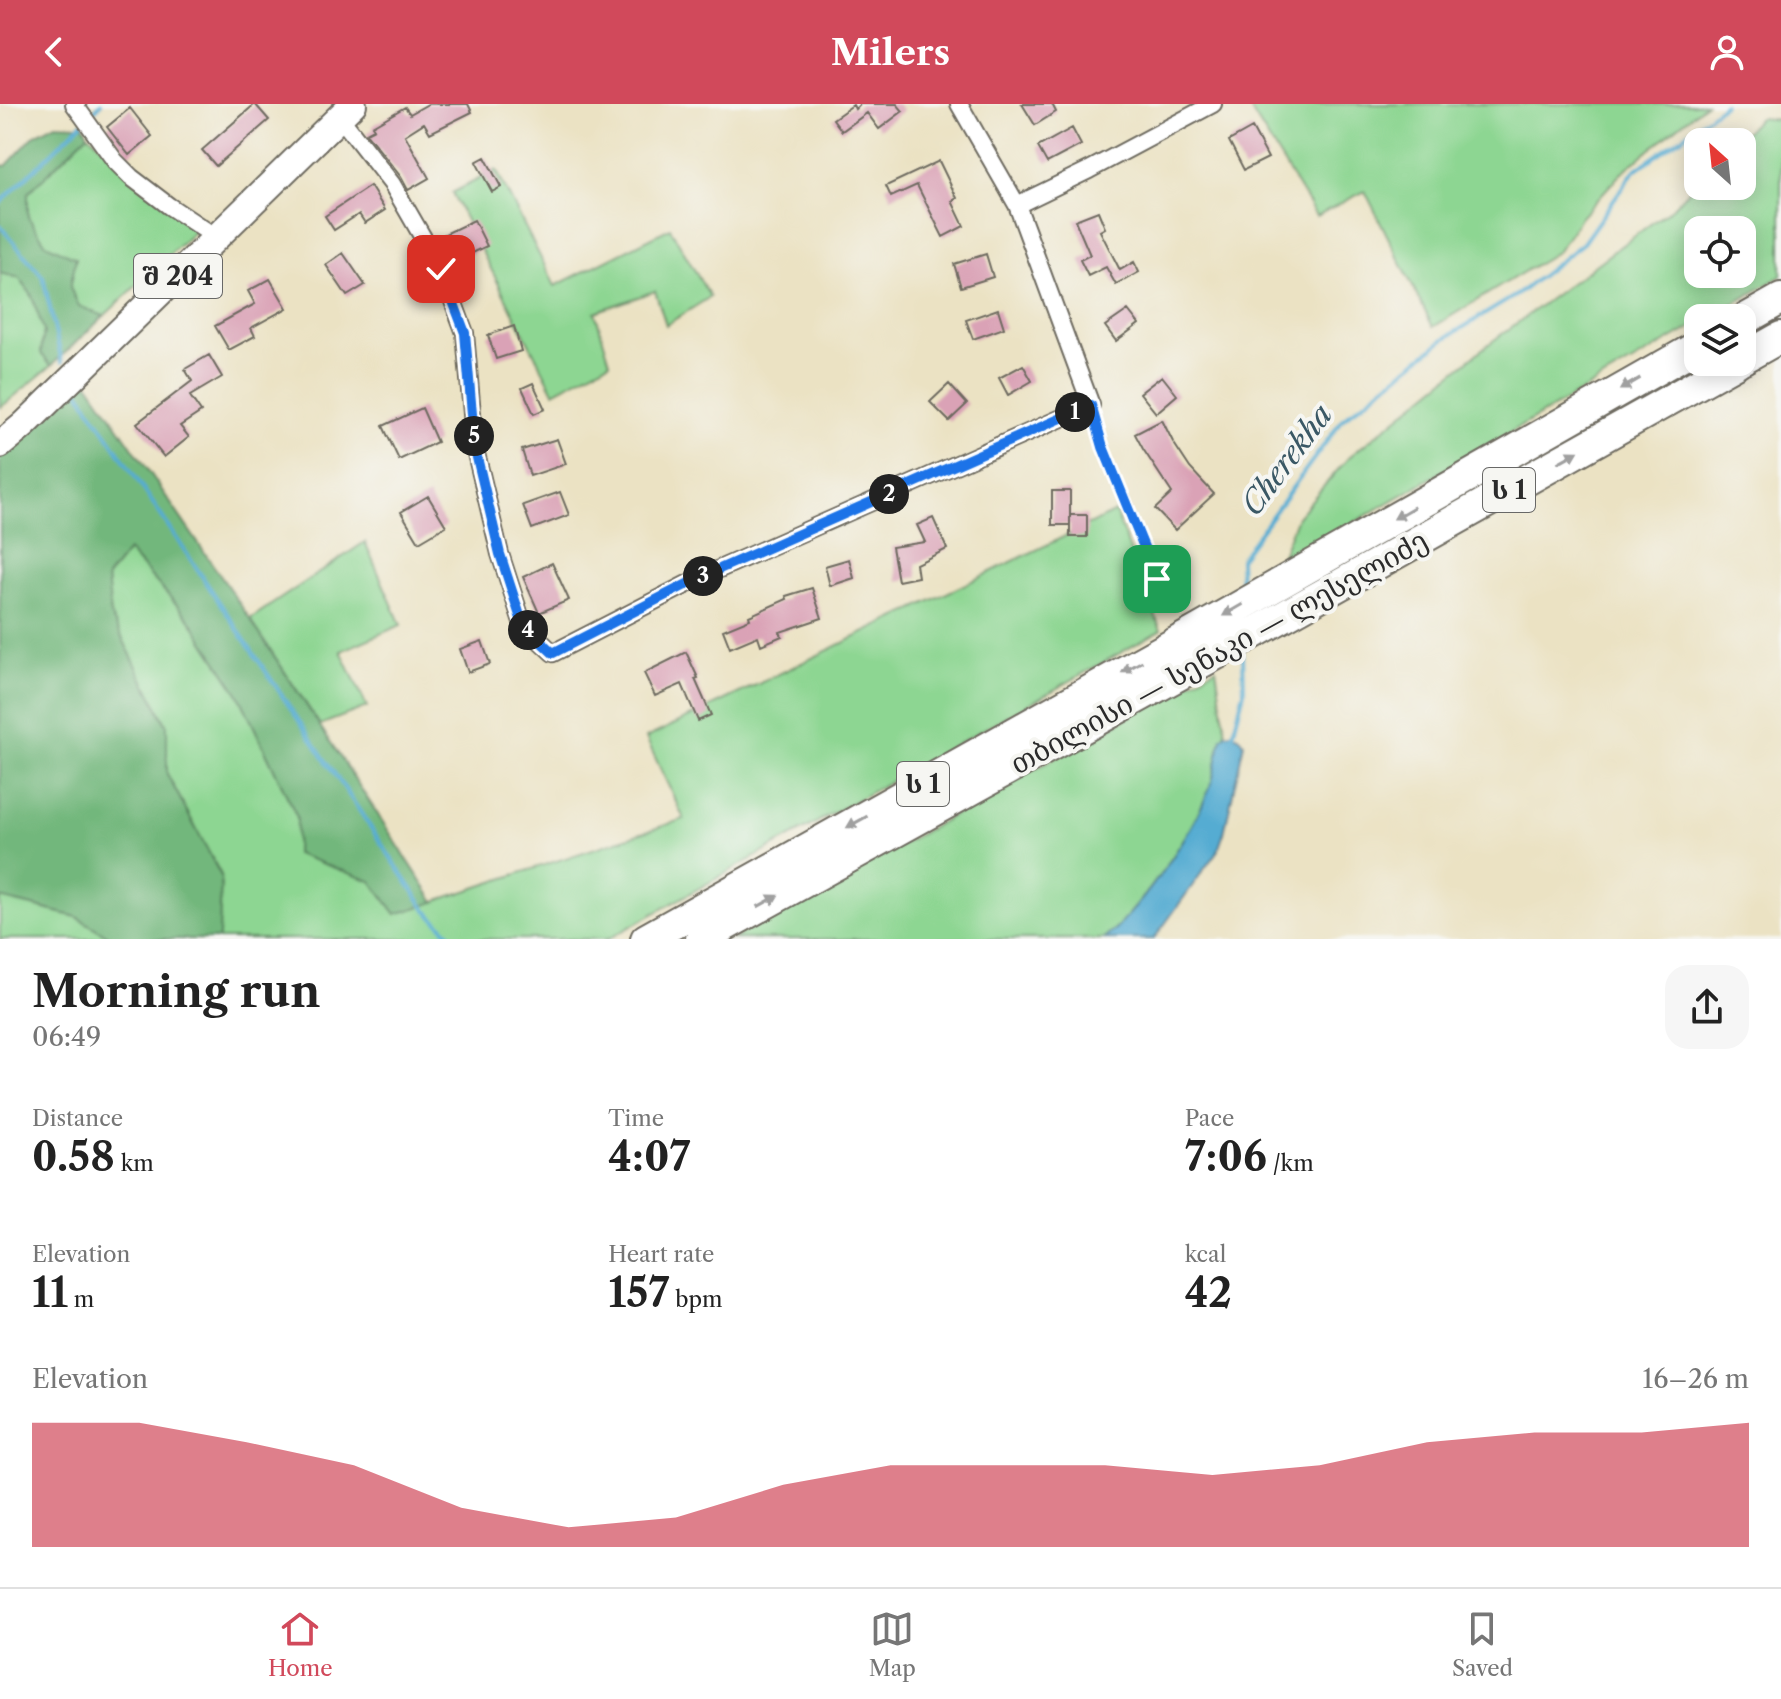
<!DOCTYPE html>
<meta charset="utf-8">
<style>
body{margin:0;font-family:"Libre Caslon Text","Noto Serif Georgian",serif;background:#f6f6f6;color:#222;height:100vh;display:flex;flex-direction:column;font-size:30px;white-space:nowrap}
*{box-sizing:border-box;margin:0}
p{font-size:26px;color:#767676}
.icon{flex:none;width:44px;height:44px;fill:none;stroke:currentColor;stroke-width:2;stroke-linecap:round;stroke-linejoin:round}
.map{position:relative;height:835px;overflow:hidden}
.sheet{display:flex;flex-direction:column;background:#fff;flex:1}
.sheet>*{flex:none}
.needle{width:52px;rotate:333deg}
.controls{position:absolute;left:1684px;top:24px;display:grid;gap:16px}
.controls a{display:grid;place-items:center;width:72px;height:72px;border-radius:16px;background:#fff;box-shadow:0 4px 20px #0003;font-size:40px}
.pin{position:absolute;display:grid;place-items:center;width:68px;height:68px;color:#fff;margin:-34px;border-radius:16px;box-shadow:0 4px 12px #0006}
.km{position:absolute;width:40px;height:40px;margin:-20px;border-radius:50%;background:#222;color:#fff;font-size:22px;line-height:40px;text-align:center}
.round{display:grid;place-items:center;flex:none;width:84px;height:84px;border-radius:24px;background:#f6f6f6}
.headline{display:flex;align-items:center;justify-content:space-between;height:136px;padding:0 32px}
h1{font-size:44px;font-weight:800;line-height:60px}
.figures{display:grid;grid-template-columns:repeat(3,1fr);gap:12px;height:136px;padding:8px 32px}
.figures div{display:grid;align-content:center}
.figures b{font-size:40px;font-weight:800}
.figures small{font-size:22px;font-weight:400}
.figures p{font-size:22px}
.chart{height:224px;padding:16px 32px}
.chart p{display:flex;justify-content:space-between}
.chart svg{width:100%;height:144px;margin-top:8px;fill:#d1495b;opacity:.7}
header{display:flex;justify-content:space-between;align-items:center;height:104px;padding:0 32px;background:#d1495b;color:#fff;font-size:36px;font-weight:800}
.tab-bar{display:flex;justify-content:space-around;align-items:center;height:112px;border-top:2px solid #e0e0e0;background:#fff;font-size:22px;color:#767676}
.tab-bar a{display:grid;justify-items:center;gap:4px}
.tab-bar .on{color:#d1495b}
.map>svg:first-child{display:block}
</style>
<header><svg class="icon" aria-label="back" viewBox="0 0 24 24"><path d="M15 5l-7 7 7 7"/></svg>Milers<svg class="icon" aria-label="person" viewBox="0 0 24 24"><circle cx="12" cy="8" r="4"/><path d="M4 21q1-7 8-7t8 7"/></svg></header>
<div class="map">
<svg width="1781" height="835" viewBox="0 0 1781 835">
<rect width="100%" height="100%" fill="#f6f6f2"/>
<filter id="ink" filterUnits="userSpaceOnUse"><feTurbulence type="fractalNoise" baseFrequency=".0125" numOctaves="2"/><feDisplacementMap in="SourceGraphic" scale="16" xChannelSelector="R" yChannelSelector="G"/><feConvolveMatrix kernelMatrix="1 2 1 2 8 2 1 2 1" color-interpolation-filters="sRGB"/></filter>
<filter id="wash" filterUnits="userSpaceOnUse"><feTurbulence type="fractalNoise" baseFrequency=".006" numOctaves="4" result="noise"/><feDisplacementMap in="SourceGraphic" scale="32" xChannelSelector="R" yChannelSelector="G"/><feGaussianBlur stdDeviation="1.8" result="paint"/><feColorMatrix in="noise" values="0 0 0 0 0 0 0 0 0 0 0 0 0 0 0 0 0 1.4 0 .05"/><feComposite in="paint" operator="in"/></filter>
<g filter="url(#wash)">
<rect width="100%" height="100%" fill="#ebe2c3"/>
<!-- green -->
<path fill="#8dd692" stroke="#5c805e" stroke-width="2" fill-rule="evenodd" d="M1247,0H1706L1622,68L1581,113L1558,147L1433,223L1365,87L1316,112Z
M1759,14L1781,16V172L1709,214H1698V220L1277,463L1297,413L1349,353L1486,242L1672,104L1698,77V82H1742V38H1735ZM1698,126H1742V170H1698Z
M88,30L196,126L104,212L79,203L70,184L76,154L46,141L28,113V89Z
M496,66L555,182L670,124L710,193L666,221L655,187L595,208L610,258L554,288L452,89Z
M0,169L19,174L31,190L44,227L41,249L51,262L0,304Z
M1115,408L1161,526L608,835H218L221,771L167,670V622L111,512L107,473L128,447L189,514L238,589L297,713V750L372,777L396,810L684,715L646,634Z
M365,438L401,521L341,547L367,603L320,621L250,515Z
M1216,564L1226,630L1222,634C1218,648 1216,663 1212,677C1196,725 1143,802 1104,835H733Z
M0,794L77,813L113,835H0Z"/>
<!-- forest -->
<path fill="#72b77c" stroke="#4e7154" stroke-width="2" d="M56,20L78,21L83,20L88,30L28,89V113L46,140L76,154L70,184L79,202L104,212L51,262L41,249L44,227L31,190L19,174L0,169V61L6,62L35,31Z
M85,274L250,515L435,798L396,810L371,777L296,750L297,713L238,589L189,514L128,447L107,473L111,512L167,622V670L221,772L219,832L218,835H113L77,813L0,794V350Z"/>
<!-- water -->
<path fill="#55acd2" stroke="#406c7e" stroke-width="2" d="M1231,629L1239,632L1244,639L1224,729L1218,746L1154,835H1104C1143,802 1196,725 1212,677C1216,663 1218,648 1222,634L1226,630Z"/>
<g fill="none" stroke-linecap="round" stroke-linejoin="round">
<!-- stream -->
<path stroke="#55acd2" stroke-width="4" d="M89,12L101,0
M0,99L82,19
M0,122L43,173L62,258
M77,283L91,307L426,806L455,835
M1241,488L1240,455L1343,315L1444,235L1518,190L1583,139L1634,67L1684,32L1724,0
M1232,634L1244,588L1243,549"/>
</g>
<g id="blocks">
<!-- building -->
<path fill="#daa2b6" d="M255,0L269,16L216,62L202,46Z
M428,0H468L472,8L430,29L424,19L405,31L429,74L408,86L401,73L366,29L374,25L372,22L405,3L410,10Z
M860,0H897L903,7L879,25L867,9L842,27L833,15L853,1L855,5Z
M1022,0H1052L1056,8L1035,21Z
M130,4L152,32L129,51L107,23Z
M1072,24L1081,41L1047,59L1038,43Z
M1252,24L1268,54L1244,66L1229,37Z
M485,53L501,83L492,88L476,58Z
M939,57L957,94L952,97L964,122L943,133L917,81L891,93L886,82Z
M370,82L385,106L365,119L359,110L334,126L325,112Z
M1098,107L1105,124L1100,127L1120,166L1134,158L1139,168L1116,181L1106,163L1088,172L1080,156L1090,151L1075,116Z
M474,116L487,142L456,157L443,131Z
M343,149L365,181L347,192L326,161Z
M986,150L993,173L961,183L954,160Z
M270,175L287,204L251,224L255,232L229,246L215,222L255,200L248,187Z
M998,205L1004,224L973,235L966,216Z
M1128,206L1139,220L1116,237L1105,222Z
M514,222L521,247L496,255L488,231Z
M209,251L222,273L190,292L201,308L180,322L189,333L164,353L137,319L192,277L185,265Z
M1023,261L1032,277L1008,291L999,274Z
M1162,272L1177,291L1156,309L1140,289Z
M533,279L545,305L534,310L522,284Z
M949,280L967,300L949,317L930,298Z
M422,304L437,338L399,356L383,322Z
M1162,316L1173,338L1190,364L1214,390L1175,426L1155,405L1172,389L1143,345L1135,330Z
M557,335L566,360L530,372L522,346Z
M1052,387H1070V421H1052Z
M560,388L569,411L532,425L523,401Z
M428,392L446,422L419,438L401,408Z
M1070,411H1087V433H1070Z
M933,414L947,445L916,460L918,473L898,477L892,443L925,438L917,421Z
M849,455L854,474L830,482L825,462Z
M552,459L569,496L539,509L523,473Z
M812,484L822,514L780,528L782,532L761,541L758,532L730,544L723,526L750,515L749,512L787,495L786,492Z
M482,537L490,560L468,568L460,545Z
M686,548L698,574L695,575L711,611L698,617L682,580L655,592L644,569Z"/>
</g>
</g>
<g filter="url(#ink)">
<use href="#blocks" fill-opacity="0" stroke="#6e6b60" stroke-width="2"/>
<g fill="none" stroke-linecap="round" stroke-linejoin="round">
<defs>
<path id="service" d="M1091,301L1103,343L1157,475"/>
<path id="minor" d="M74,0L115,57L131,73L169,102L217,134
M339,12L392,80L441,165L465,229L475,345L500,450L523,521L553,549L699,474L1091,301L1017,101L959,0
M1017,101L1089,66L1213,0"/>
<path id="primary" d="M0,341L24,321L353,0"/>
<path id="motorway" d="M1742,217L1781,195
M1742,255L1781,233
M646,835L1200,525L1698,242
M701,835L1211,553L1737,258"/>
</defs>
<!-- service casing -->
<use href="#service" stroke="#6e6b60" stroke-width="12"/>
<!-- minor casing -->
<use href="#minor" stroke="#6e6b60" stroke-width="20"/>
<!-- primary casing -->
<use href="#primary" stroke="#6e6b60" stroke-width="30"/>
<!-- motorway casing -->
<use href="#motorway" stroke="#6e6b60" stroke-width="34"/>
<!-- service -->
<use href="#service" stroke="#fff" stroke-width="8"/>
<!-- minor -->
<use href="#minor" stroke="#fff" stroke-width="16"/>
<!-- primary -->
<use href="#primary" stroke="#fff" stroke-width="26"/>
<!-- motorway -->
<use href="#motorway" stroke="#fff" stroke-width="30"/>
</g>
<!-- one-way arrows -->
<defs><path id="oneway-solid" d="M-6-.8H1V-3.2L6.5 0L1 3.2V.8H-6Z" transform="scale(2)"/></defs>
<g fill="#a0a0a0">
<use href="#oneway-solid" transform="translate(1630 280) rotate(150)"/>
<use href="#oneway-solid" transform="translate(1568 353) rotate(-29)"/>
<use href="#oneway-solid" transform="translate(1404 409) rotate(150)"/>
<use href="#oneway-solid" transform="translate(1233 506) rotate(150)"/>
<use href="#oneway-solid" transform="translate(1132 563) rotate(151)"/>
<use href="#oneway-solid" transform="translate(857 718) rotate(151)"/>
<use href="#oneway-solid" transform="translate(768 797) rotate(-29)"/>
</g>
</g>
<g fill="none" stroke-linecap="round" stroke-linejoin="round" filter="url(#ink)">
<defs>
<path id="route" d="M441,165L465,229L475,345L500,450L523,521L553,549L699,474L1091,301L1103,343L1157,475"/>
</defs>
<!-- route casing -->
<use href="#route" stroke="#fff" stroke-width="16"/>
<!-- route -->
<use href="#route" stroke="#1a73e8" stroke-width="10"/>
</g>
<g text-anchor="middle" stroke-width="8" stroke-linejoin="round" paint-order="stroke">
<!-- shield labels -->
<g fill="#f6f6f2" stroke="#686867" stroke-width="2">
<rect x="134" y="150" width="88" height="44" rx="6"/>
<rect x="1483" y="364" width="52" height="44" rx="6"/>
<rect x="897" y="658" width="52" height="44" rx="6"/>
</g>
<g font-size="26" font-weight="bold" fill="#2b2b2b">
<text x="178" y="181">შ 204</text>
<text x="1509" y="395">ს 1</text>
<text x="923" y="689">ს 1</text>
</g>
<!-- street labels -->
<g font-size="28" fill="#2b2b2b" stroke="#f6f6f2">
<text transform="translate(1219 548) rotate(-29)" y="10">თბილისი — სენაკი — ლესელიძე</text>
</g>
<!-- water labels -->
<g font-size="30" font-style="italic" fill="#3a5865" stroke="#f6f6f2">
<text transform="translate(1287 356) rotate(-53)" y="10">Cherekha</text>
</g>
</g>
</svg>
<div class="controls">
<a><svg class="needle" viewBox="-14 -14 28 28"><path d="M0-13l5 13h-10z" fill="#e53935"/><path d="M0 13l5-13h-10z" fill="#767676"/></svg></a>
<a><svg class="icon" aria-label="locate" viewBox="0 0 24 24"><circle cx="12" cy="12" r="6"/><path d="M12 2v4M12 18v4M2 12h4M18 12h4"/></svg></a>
<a><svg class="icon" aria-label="layers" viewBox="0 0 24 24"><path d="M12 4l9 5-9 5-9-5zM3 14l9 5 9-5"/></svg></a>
</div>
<div class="pin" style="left:1157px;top:475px;background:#1e9e55"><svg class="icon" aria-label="arrive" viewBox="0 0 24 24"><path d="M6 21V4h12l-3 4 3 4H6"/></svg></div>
<div class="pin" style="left:441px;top:165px;background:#d93025"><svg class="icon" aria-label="check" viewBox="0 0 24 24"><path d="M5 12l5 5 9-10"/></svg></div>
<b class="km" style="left:1075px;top:308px">1</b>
<b class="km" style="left:889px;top:390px">2</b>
<b class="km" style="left:703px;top:472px">3</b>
<b class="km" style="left:528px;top:526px">4</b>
<b class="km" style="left:474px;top:332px">5</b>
</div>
<section class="sheet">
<div class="headline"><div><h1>Morning run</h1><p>06:49</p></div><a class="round"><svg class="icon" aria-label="share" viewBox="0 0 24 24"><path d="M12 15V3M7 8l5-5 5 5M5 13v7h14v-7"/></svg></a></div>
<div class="figures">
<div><p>Distance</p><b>0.58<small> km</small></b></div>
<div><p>Time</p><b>4:07</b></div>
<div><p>Pace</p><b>7:06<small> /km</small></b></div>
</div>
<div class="figures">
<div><p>Elevation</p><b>11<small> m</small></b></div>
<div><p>Heart rate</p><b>157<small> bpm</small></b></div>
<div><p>kcal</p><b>42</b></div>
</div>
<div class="chart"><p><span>Elevation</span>16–26 m</p>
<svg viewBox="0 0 160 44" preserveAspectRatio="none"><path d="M0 44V6L10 6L20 12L30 19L40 32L50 38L60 35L70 25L80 19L90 19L100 19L110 22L120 19L130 12L140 9L150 9L160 6V44z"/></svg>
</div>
</section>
<nav class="tab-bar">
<a class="on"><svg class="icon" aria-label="home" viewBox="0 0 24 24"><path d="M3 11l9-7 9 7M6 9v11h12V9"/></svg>Home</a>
<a><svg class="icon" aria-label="map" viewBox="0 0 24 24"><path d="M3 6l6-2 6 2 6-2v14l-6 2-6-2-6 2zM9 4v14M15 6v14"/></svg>Map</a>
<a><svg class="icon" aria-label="saved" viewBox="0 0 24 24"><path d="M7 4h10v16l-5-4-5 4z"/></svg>Saved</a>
</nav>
